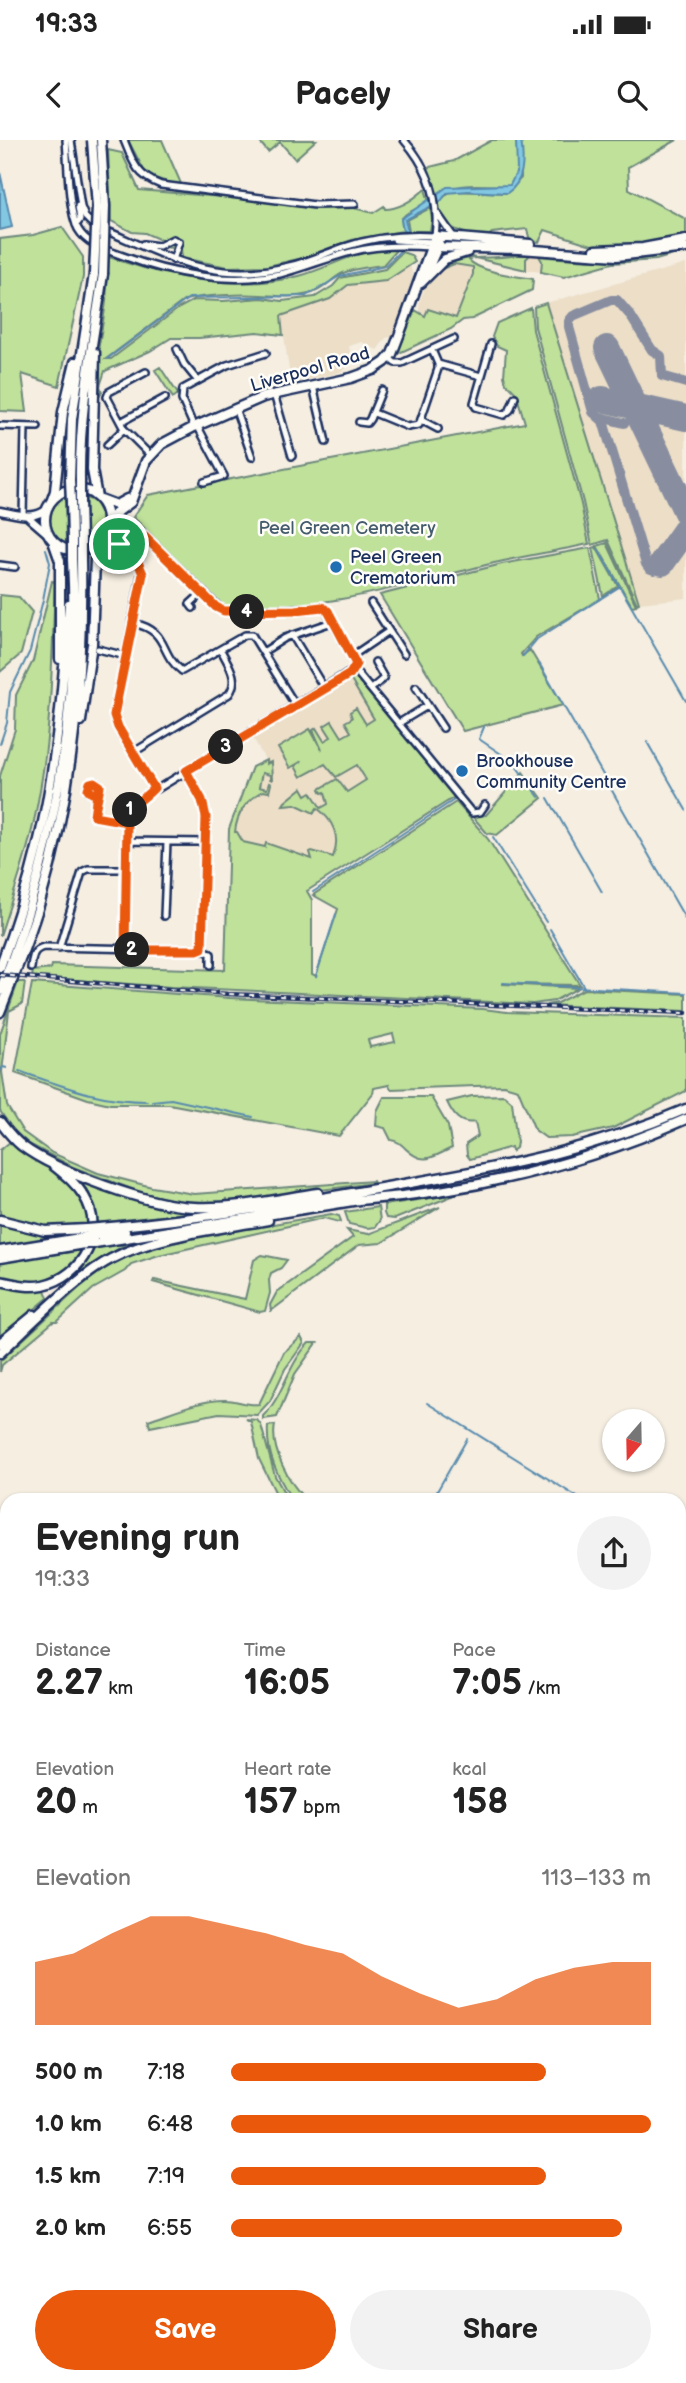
<!DOCTYPE html>
<meta charset="utf-8">
<style>
body{margin:0;font-family:"Balsamiq Sans",sans-serif;background:#f2f2f2;color:#222;height:100vh;display:flex;flex-direction:column;font-size:26px;white-space:nowrap}
*{box-sizing:border-box;margin:0}
p{font-size:23px;color:#767676}
.icon{flex:none;width:38px;height:38px;fill:none;stroke:currentColor;stroke-width:2;stroke-linecap:round;stroke-linejoin:round}
.map{position:relative;flex:1;overflow:hidden}
.side{position:absolute;left:0px;top:1353px;width:686px;height:891px;display:flex;flex-direction:column;background:#fff;border-radius:21px 21px 0 0;box-shadow:0 2px 5px #0004}
.side>*{flex:none}
.needle{width:46px;rotate:200deg}
.controls{position:absolute;left:602px;top:1269px;display:grid;gap:14px}
.controls a{display:grid;place-items:center;width:63px;height:63px;border-radius:50%;background:#fff;box-shadow:0 2px 5px #0004;font-size:35px}
.pin{position:absolute;display:grid;place-items:center;width:60px;height:60px;color:#fff;margin:-30px;border:4px solid #fff;border-radius:50%;box-shadow:0 2px 7px #0007}
.km{position:absolute;width:35px;height:35px;margin:-18px;border-radius:50%;background:#222;color:#fff;font-size:19px;line-height:35px;text-align:center}
.round{display:grid;place-items:center;flex:none;width:74px;height:74px;border-radius:37px;background:#f2f2f2}
.summary{display:flex;align-items:center;justify-content:space-between;height:119px;padding:0 35px}
h1{font-size:38px;font-weight:700;line-height:52px}
.stats{display:grid;grid-template-columns:repeat(3,1fr);gap:10px;height:119px;padding:7px 35px}
.stats div{display:grid;align-content:center}
.stats b{font-size:35px;font-weight:700}
.stats small{font-size:19px;font-weight:400}
.stats p{font-size:19px}
.chart{height:196px;padding:14px 35px}
.chart p{display:flex;justify-content:space-between}
.chart svg{width:100%;height:126px;margin-top:7px;fill:#ea580c;opacity:.7}
.cta{display:flex;gap:14px;margin-top:auto;padding:14px 35px}
.cta a{flex:1;height:80px;border-radius:42px;background:#ea580c;color:#fff;font-size:28px;font-weight:700;line-height:80px;text-align:center}
.cta a+a{background:#f2f2f2;color:#222}
ul{padding:0 35px;list-style:none;font-size:23px}
li{display:grid;grid-template-columns:112px 84px 1fr;align-items:center;height:52px}
li i{height:18px;border-radius:9px;background:#ea580c}
.status{display:flex;justify-content:space-between;align-items:center;height:49px;padding:0 35px;background:#fff;direction:ltr}
.status svg{height:19px;fill:currentColor}
header{display:flex;justify-content:space-between;align-items:center;height:91px;padding:0 35px;background:#fff;font-size:32px;font-weight:700}
.map>svg:first-child{display:block}
</style>
<div class="status"><b>19:33</b><svg viewBox="0 0 49 12"><path d="M0 12V9h3v3zM5 12V6h3v6zM10 12V3h3v9zM15 12V0h3v12zM26 1h20v11H26zM47 4h2v5h-2z"/></svg></div>
<header><svg class="icon" aria-label="back" viewBox="0 0 24 24"><path d="M15 5l-7 7 7 7"/></svg>Pacely<svg class="icon" aria-label="search" viewBox="0 0 24 24"><circle cx="10" cy="10" r="6"/><path d="M15 15l6 6"/></svg></header>
<div class="map">
<svg width="686" height="2243" viewBox="0 0 686 2243">
<rect width="100%" height="100%" fill="#f5eee1"/>
<filter id="ink" filterUnits="userSpaceOnUse"><feTurbulence type="fractalNoise" baseFrequency=".0143" numOctaves="2"/><feDisplacementMap in="SourceGraphic" scale="14" xChannelSelector="R" yChannelSelector="G"/><feConvolveMatrix kernelMatrix="1 2 1 2 8 2 1 2 1" color-interpolation-filters="sRGB"/></filter>
<g filter="url(#ink)">
<!-- built -->
<path fill="#ecdec7" d="M530,115L539,116L542,121L541,132L526,130V119Z
M410,124L413,138L392,197L386,198L377,210L362,202L349,206L352,225L338,233L291,243L281,176L330,159L348,145L386,141Z
M454,124L473,127V131L456,179L429,169L426,176L422,174L419,170L420,161L427,142L437,131Z
M686,124V458L639,463L546,163Z
M349,537L384,594L422,678L307,751L312,760V834L229,689L252,627L265,620L251,594L278,583L300,566Z"/>
<!-- green -->
<path fill="#bfe19a" stroke="#6d887c" stroke-width="2" fill-rule="evenodd" d="M128,0H162L182,46L147,36Z
M258,0H316L295,19L280,2L268,12Z
M492,0H516C518,15 520,33 510,46C485,46 456,40 436,56L428,29L430,27L454,21Z
M521,0H677L628,27L629,49L686,79V96L654,103L601,108L545,90L539,102L530,101L527,89L492,93L488,96C461,93 444,92 437,63L451,51L507,53L521,38Z
M108,10L122,13L139,50L354,68L373,73L384,66L385,69C400,69 414,59 425,49L429,62L406,74L401,79L403,91L352,100L303,118L267,126L228,127L182,118L181,109L165,107L163,101L145,93L132,92L111,81Z
M430,68L432,79L430,91H409L407,80Z
M62,87L83,117V137L59,246L22,234L27,272L0,271V99L33,95Z
M397,109L383,125C369,127 354,128 341,134C330,140 323,151 309,154C292,158 278,156 261,155C241,154 204,155 185,160L106,219H111L179,168L194,160L223,161L262,158L282,161L315,157L333,146L340,138L385,129L402,112L411,115L415,122L386,141L348,145L330,159L281,176L283,195L257,192L199,198H171L150,211L105,231L100,246L102,252L98,259C89,240 104,184 106,161C107,146 108,131 109,117C169,138 236,152 299,136C322,130 343,118 365,112C375,109 387,110 397,109Z
M680,113L656,120L612,123L564,137L541,132L542,121L539,116C584,121 632,123 680,113Z
M517,115H530L526,119V130L471,117L469,120C479,132 516,136 533,139L532,150L472,179L463,180L451,189L397,214L415,170L425,176L428,169L456,178L473,134V127L454,124L437,131C462,111 489,121 517,115Z
M546,163L639,463L637,464L608,400L592,405L583,362L535,187L534,167Z
M531,168L533,190L581,364L589,404C557,411 525,416 494,423C404,445 317,473 224,467L133,377L148,355L525,283L516,253L506,243L504,236L506,210L497,206L492,197L497,183Z
M160,227L178,254L173,258L155,230Z
M65,355L66,405L53,396L46,383L50,368Z
M84,357L95,362L104,380L100,392L86,404Z
M607,403L636,465L632,466L597,406Z
M596,407L618,446L603,456L593,408Z
M590,408L600,459L536,497L521,514L522,516L530,510L563,565L463,591L380,455L502,424Z
M52,441L55,442C52,515 52,589 38,661C30,707 14,752 0,796V636L15,589L16,555L33,521Z
M0,455L19,457L32,472L21,514L0,532Z
M355,534L456,656L307,751L312,760V834L316,836L338,769L313,755L456,662L488,699L580,845L502,844L578,848L554,861L533,864L171,847L32,837L33,831L51,829L52,825L225,830L229,689L252,627L266,620V624L271,622L272,640L270,639V635L262,633L259,647L267,649L269,643L271,644L269,652L263,651C246,660 237,673 235,692H237L243,702L265,707L266,703L312,719L310,712L312,711L333,717C341,697 333,680 317,668L314,673L295,664L283,665L285,662L302,648L306,655L311,652L321,668L328,664L325,652L322,653L320,649L337,639L347,652L366,640L357,625L336,637L325,624L301,637L295,626L302,621L290,628L278,608L310,589L322,610L313,590L316,588L324,601L331,597L324,586L332,581L342,597L351,592L345,582L352,578L350,572L356,568L366,584L374,579L349,537Z
M523,632L542,658L497,695L487,693L472,676L486,675Z
M18,842H25L22,864L9,871L2,932L7,966L23,992L52,1013L98,1033L152,1047L194,1054L373,1041L374,1043L228,1062L226,1061V1058L225,1062L190,1063L145,1054L73,1027L29,1004L13,990L0,971V894Z
M32,843L230,858L483,869L507,872L686,878V951L613,988L572,997L546,998L535,990L518,949L504,945L391,949L389,945L374,948L373,953L339,996L169,964H110L88,959L15,933ZM393,894L395,902L370,907L368,900Z
M584,849L686,854V871L546,865L557,863Z
M504,955L512,962L517,1002L516,1008L512,1011L511,1007L470,1019L467,1015L466,1004L478,996L475,982C460,985 453,975 447,962L472,956Z
M384,957H431L448,986L452,1008C432,1017 424,1026 406,1009C401,1004 398,1001 391,1000L385,988L376,986L377,971Z
M10,1002L67,1039L84,1059L90,1084C58,1088 29,1088 0,1074V1010Z
M75,1036C117,1053 159,1071 206,1071L97,1083L89,1053Z
M457,1054L395,1079L386,1078L384,1073V1065Z
M378,1067L380,1080L375,1087L367,1088L349,1084L345,1072Z
M440,1067L381,1103L359,1105L271,1171L270,1165L277,1152L353,1097L347,1090L368,1094Z
M331,1074L339,1076L341,1081L339,1082L324,1078L159,1115L131,1124L125,1131L93,1149L57,1182H53L2,1225L0,1232V1221L79,1148L107,1126L129,1115L192,1098Z
M0,1082L41,1093L86,1092L0,1106Z
M126,1104L80,1132L95,1108Z
M85,1110C65,1142 35,1145 0,1139V1122Z
M262,1115L287,1120L281,1128L271,1133L269,1140L270,1153L265,1171L260,1172L153,1142L154,1140L245,1159L254,1120Z
M0,1146L28,1151L45,1150L48,1158L0,1198Z
M301,1197L304,1203L285,1229L270,1261L257,1275L219,1273L150,1287L148,1280C173,1272 199,1260 225,1260C237,1260 248,1266 259,1264L284,1212Z
M309,1203H317L295,1234L277,1277L263,1279V1276C283,1257 288,1224 309,1203Z
M246,1279L257,1280L261,1285L275,1336L288,1360H279L259,1319L251,1282Z
M275,1285C270,1309 289,1343 306,1360H292C278,1337 266,1314 268,1286Z
M686,1455V1773L679,1775V1770L684,1768L679,1755V1463Z
M7,1895V1937L0,1936V1911Z
M679,1934L686,1938V1977L679,1976Z
M0,1949L7,1950V1988L0,1987Z
M0,1994L7,1995V2024H0Z
M679,2000L686,2002V2108L679,2135Z
M7,2139V2219L0,2212V2148Z
M26,2237H639L636,2243H33Z"/>
<!-- water -->
<path fill="#82c8e3" stroke="#598bae" stroke-width="2" d="M516,0H521C524,19 525,42 507,53L468,51L447,53L441,61L405,80L408,91H403L401,79L447,47L510,45L517,31Z
M0,32L12,87L0,90Z"/>
<g fill="none" stroke-linecap="round" stroke-linejoin="round">
<!-- stream -->
<path stroke="#598bae" stroke-width="2" d="M107,219L189,158L306,156L340,136L385,126L402,109
M598,409L686,561
M523,516L537,499L619,447
M539,523L686,780
M484,587L479,599L513,622L539,657
M647,602L686,670
M0,604L7,583L10,552L30,511L43,460L50,423L46,409
M548,658L602,752
M493,697L546,782
M313,752L454,660
M550,789L584,847
M316,836L336,774
M503,843L686,853
M0,931L3,927L7,928
M19,931C63,946 99,961 147,961
M152,961L171,959L253,977
M427,1263L582,1360
M432,1360L467,1299
M679,1421L686,1426"/>
<!-- taxiway -->
<path stroke="#888ea0" stroke-width="10" d="M600,277L624,283
M662,423L654,430L649,428L646,424L603,281L593,272L569,187V181L573,176L611,160H617L630,175L652,210L661,216L662,236L686,243"/>
<!-- runway -->
<path stroke="#888ea0" stroke-width="26" d="M607,208L686,372
M602,259L686,278
M662,423L686,389"/>
<defs>
<path id="minor" d="M66,0C68,22 68,71 78,89C87,105 107,110 123,116C171,134 229,145 280,134C304,128 327,118 351,112C377,105 403,105 430,107
M71,0L81,67L85,77L93,85C162,113 210,146 289,126C308,122 326,113 344,107C374,97 404,94 435,96C440,60 428,27 404,0
M124,0C133,23 137,36 161,45L315,65L355,64
M437,73L453,96
M76,85L80,80L78,66
M173,99L179,102L173,120
M395,100L434,102
M143,104L159,106L173,99
M491,204L474,263L476,267L504,275L510,270L515,257
M177,209L184,224L197,240
M389,218L395,223H402L454,199
M438,224L481,236
M146,232L109,252L107,257L124,289L150,315
M313,246L326,302
M274,254L292,316
M235,268L252,317
M374,273L408,287L419,285L438,229V224L432,210
M421,280L438,289
M121,282L165,258
M359,282L367,283L370,279L382,250
M197,285L224,336L204,342
M0,286L38,287
M194,287L182,260L183,249L227,225L266,213
M107,305L124,289
M23,375L25,287
M107,382L112,396L138,422L142,430L114,575L118,588L154,648
M102,396H112
M119,404L134,394H142L222,470L235,472L324,467L355,522L354,529
M0,425L15,427
M371,463L404,514
M193,468L190,464L202,453
M133,483C170,491 158,513 182,531L245,495H252L296,566
M292,495L324,548
M98,509L126,516
M263,512L285,498L332,482
M352,516L389,491
M354,529L472,673L480,672L485,665
M416,547L443,588
M372,548L384,538L375,522
M399,583L427,566
M134,612L229,554C240,539 228,524 221,510
M186,631L202,660L206,677L202,808L211,814V825
M88 648a6 6 0 1 1 12 0a6 6 0 1 1-12 0Z
M97,653L94,676L127,682
M127,701L206,702
M164,776L167,702
M59,808L82,732L88,729H126
M125,810L127,682C130,667 144,652 159,648L354,529
M31,828C33,817 32,810 44,807L197,810L202,808
M0,1695L1,1691
M0,1796L3,1773
M617,2243L620,2236"/>
<path id="major" d="M0,371C17,374 34,381 48,368
M27,376L49,395
M0,2219L7,2228
M15,2236L22,2243"/>
<path id="highway" d="M435,96L530,104
M430,107L520,109L617,116L686,108
M595,110L643,108L686,100
M427,131L439,104
M421,143L445,119L467,112
M95,213L92,330L97,357
M70,340L72,279L94,134
M80,340C79,270 93,203 103,134
M45 380a31 31 0 1 1 62 0a31 31 0 1 1-62 0Z
M100,359L116,365L127,359
M51,362L55,351L63,272L75,222
M71,362L72,400
M80,362L81,400
M107,380L131,362L146,321L162,304L194,287L263,257L351,238L373,230L385,222L392,214L400,193L435,96
M54,404L60,421V519
M81,581L92,504L95,419L98,401
M0,827C15,787 28,745 38,704C57,626 63,544 69,464
M0,851C55,712 80,568 72,419
M0,872C14,836 29,799 40,762C74,649 83,536 81,419
M0,982C7,991 13,999 22,1006C57,1032 151,1066 194,1067C235,1069 277,1059 318,1053
M0,1080L45,1091L87,1089
M99,1088C203,1079 307,1061 410,1043C508,1026 594,1009 686,969
M97,1095L125,1091
M95,1103L359,1060C471,1052 583,1024 686,979
M0,1111L86,1097
M0,1118L84,1104
M0,1141C14,1144 29,1148 43,1145C84,1136 106,1092 84,1056C76,1043 64,1034 53,1025
M0,1203L34,1175
M0,1213C31,1184 75,1138 111,1119C156,1095 219,1089 268,1080
M0,1530L7,1552
M0,1562L7,1589
M0,1863L7,1835
M0,1893L7,1873
M0,1991L7,1992
M0,2135L7,2126"/>
</defs>
<!-- minor casing -->
<use href="#minor" stroke="#1b2f5e" stroke-width="10"/>
<!-- major casing -->
<use href="#major" stroke="#1b2f5e" stroke-width="11"/>
<!-- highway casing -->
<use href="#highway" stroke="#1b2f5e" stroke-width="13"/>
<!-- minor -->
<use href="#minor" stroke="#fdfcf7" stroke-width="5"/>
<!-- major -->
<use href="#major" stroke="#fdfcf7" stroke-width="6"/>
<!-- highway -->
<use href="#highway" stroke="#fdfcf7" stroke-width="8"/>
<defs>
<path id="rail" d="M0,835L228,854L686,873"/>
</defs>
<!-- rail casing -->
<use href="#rail" stroke="#1b2f5e" stroke-width="4.5"/>
<!-- rail -->
<use href="#rail" stroke="#fdfcf7" stroke-width="2" stroke-dasharray="5" stroke-linecap="butt"/>
<defs>
<path id="highway-bridge" d="M92,0L97,67L94,134
M101,0L105,66L103,134
M70,340L71,362
M80,340V362
M72,400V419
M81,400V419
M87,1089L99,1088
M86,1097L97,1095
M84,1104L95,1103"/>
</defs>
<!-- highway-bridge casing -->
<use href="#highway-bridge" stroke="#1b2f5e" stroke-width="13" stroke-linecap="butt"/>
<!-- highway-bridge -->
<use href="#highway-bridge" stroke="#fdfcf7" stroke-width="8"/>
</g>
</g>
<g fill="none" stroke-linecap="round" stroke-linejoin="round" filter="url(#ink)">
<defs>
<path id="route" d="M119,404L138,422L143,434L114,575L118,587L154,648C141,662 131,662 127,682L94,676L97,653H92L88,649L90,643L94,642L100,646L94,676L127,682L125,810H197L202,808L206,677L202,660L186,631L350,534L356,524L328,471L322,467L296,470L224,471L216,467L143,395L134,394L119,404"/>
</defs>
<!-- route casing -->
<use href="#route" stroke="#fff" stroke-width="14"/>
<!-- route -->
<use href="#route" stroke="#ea580c" stroke-width="9"/>
</g>
<!-- markers -->
<g fill="#1f6fb2" stroke="#fdfcf7" stroke-width="2.5">
<circle cx="336" cy="427" r="7"/>
<circle cx="462" cy="631" r="7"/>
</g>
<g text-anchor="middle" stroke-width="5" stroke-linejoin="round" paint-order="stroke">
<!-- street labels -->
<g font-size="18" fill="#1b2f5e" stroke="#fdfcf7">
<text transform="translate(310 229) rotate(-16)" y="6">Liverpool Road</text>
</g>
<!-- park labels -->
<g font-size="18" fill="#445c6d" stroke="#fdfcf7">
<text x="347" y="394">Peel Green Cemetery</text>
</g>
<!-- poi labels -->
<g font-size="18" fill="#1b2f5e" stroke="#fdfcf7" text-anchor="start">
<text x="350" y="423">Peel Green<tspan x="350" dy="21">Crematorium</tspan></text>
<text x="476" y="627">Brookhouse<tspan x="476" dy="21">Community Centre</tspan></text>
</g>
</g>
</svg>
<div class="controls">
<a><svg class="needle" viewBox="-14 -14 28 28"><path d="M0-13l5 13h-10z" fill="#e53935"/><path d="M0 13l5-13h-10z" fill="#767676"/></svg></a>
</div>
<div class="pin" style="left:119px;top:404px;background:#1e9e55"><svg class="icon" aria-label="arrive" viewBox="0 0 24 24"><path d="M6 21V4h12l-3 4 3 4H6"/></svg></div>
<b class="km" style="left:130px;top:670px">1</b>
<b class="km" style="left:132px;top:810px">2</b>
<b class="km" style="left:226px;top:607px">3</b>
<b class="km" style="left:247px;top:472px">4</b>
<section class="side">
<div class="summary"><div><h1>Evening run</h1><p>19:33</p></div><a class="round"><svg class="icon" aria-label="share" viewBox="0 0 24 24"><path d="M12 15V3M7 8l5-5 5 5M5 13v7h14v-7"/></svg></a></div>
<div class="stats">
<div><p>Distance</p><b>2.27<small> km</small></b></div>
<div><p>Time</p><b>16:05</b></div>
<div><p>Pace</p><b>7:05<small> /km</small></b></div>
</div>
<div class="stats">
<div><p>Elevation</p><b>20<small> m</small></b></div>
<div><p>Heart rate</p><b>157<small> bpm</small></b></div>
<div><p>kcal</p><b>158</b></div>
</div>
<div class="chart"><p><span>Elevation</span>113–133 m</p>
<svg viewBox="0 0 160 44" preserveAspectRatio="none"><path d="M0 44V22L10 19L20 12L30 6L40 6L50 9L60 12L70 16L80 19L90 27L100 33L110 38L120 35L130 28L140 24L150 22L160 22V44z"/></svg>
</div>
<ul>
<li><b>500 m</b>7:18<i style="width:75%"></i></li>
<li><b>1.0 km</b>6:48<i style="width:100%"></i></li>
<li><b>1.5 km</b>7:19<i style="width:75%"></i></li>
<li><b>2.0 km</b>6:55<i style="width:93%"></i></li>
</ul>
<div class="cta"><a>Save</a><a>Share</a></div>
</section>
</div>
